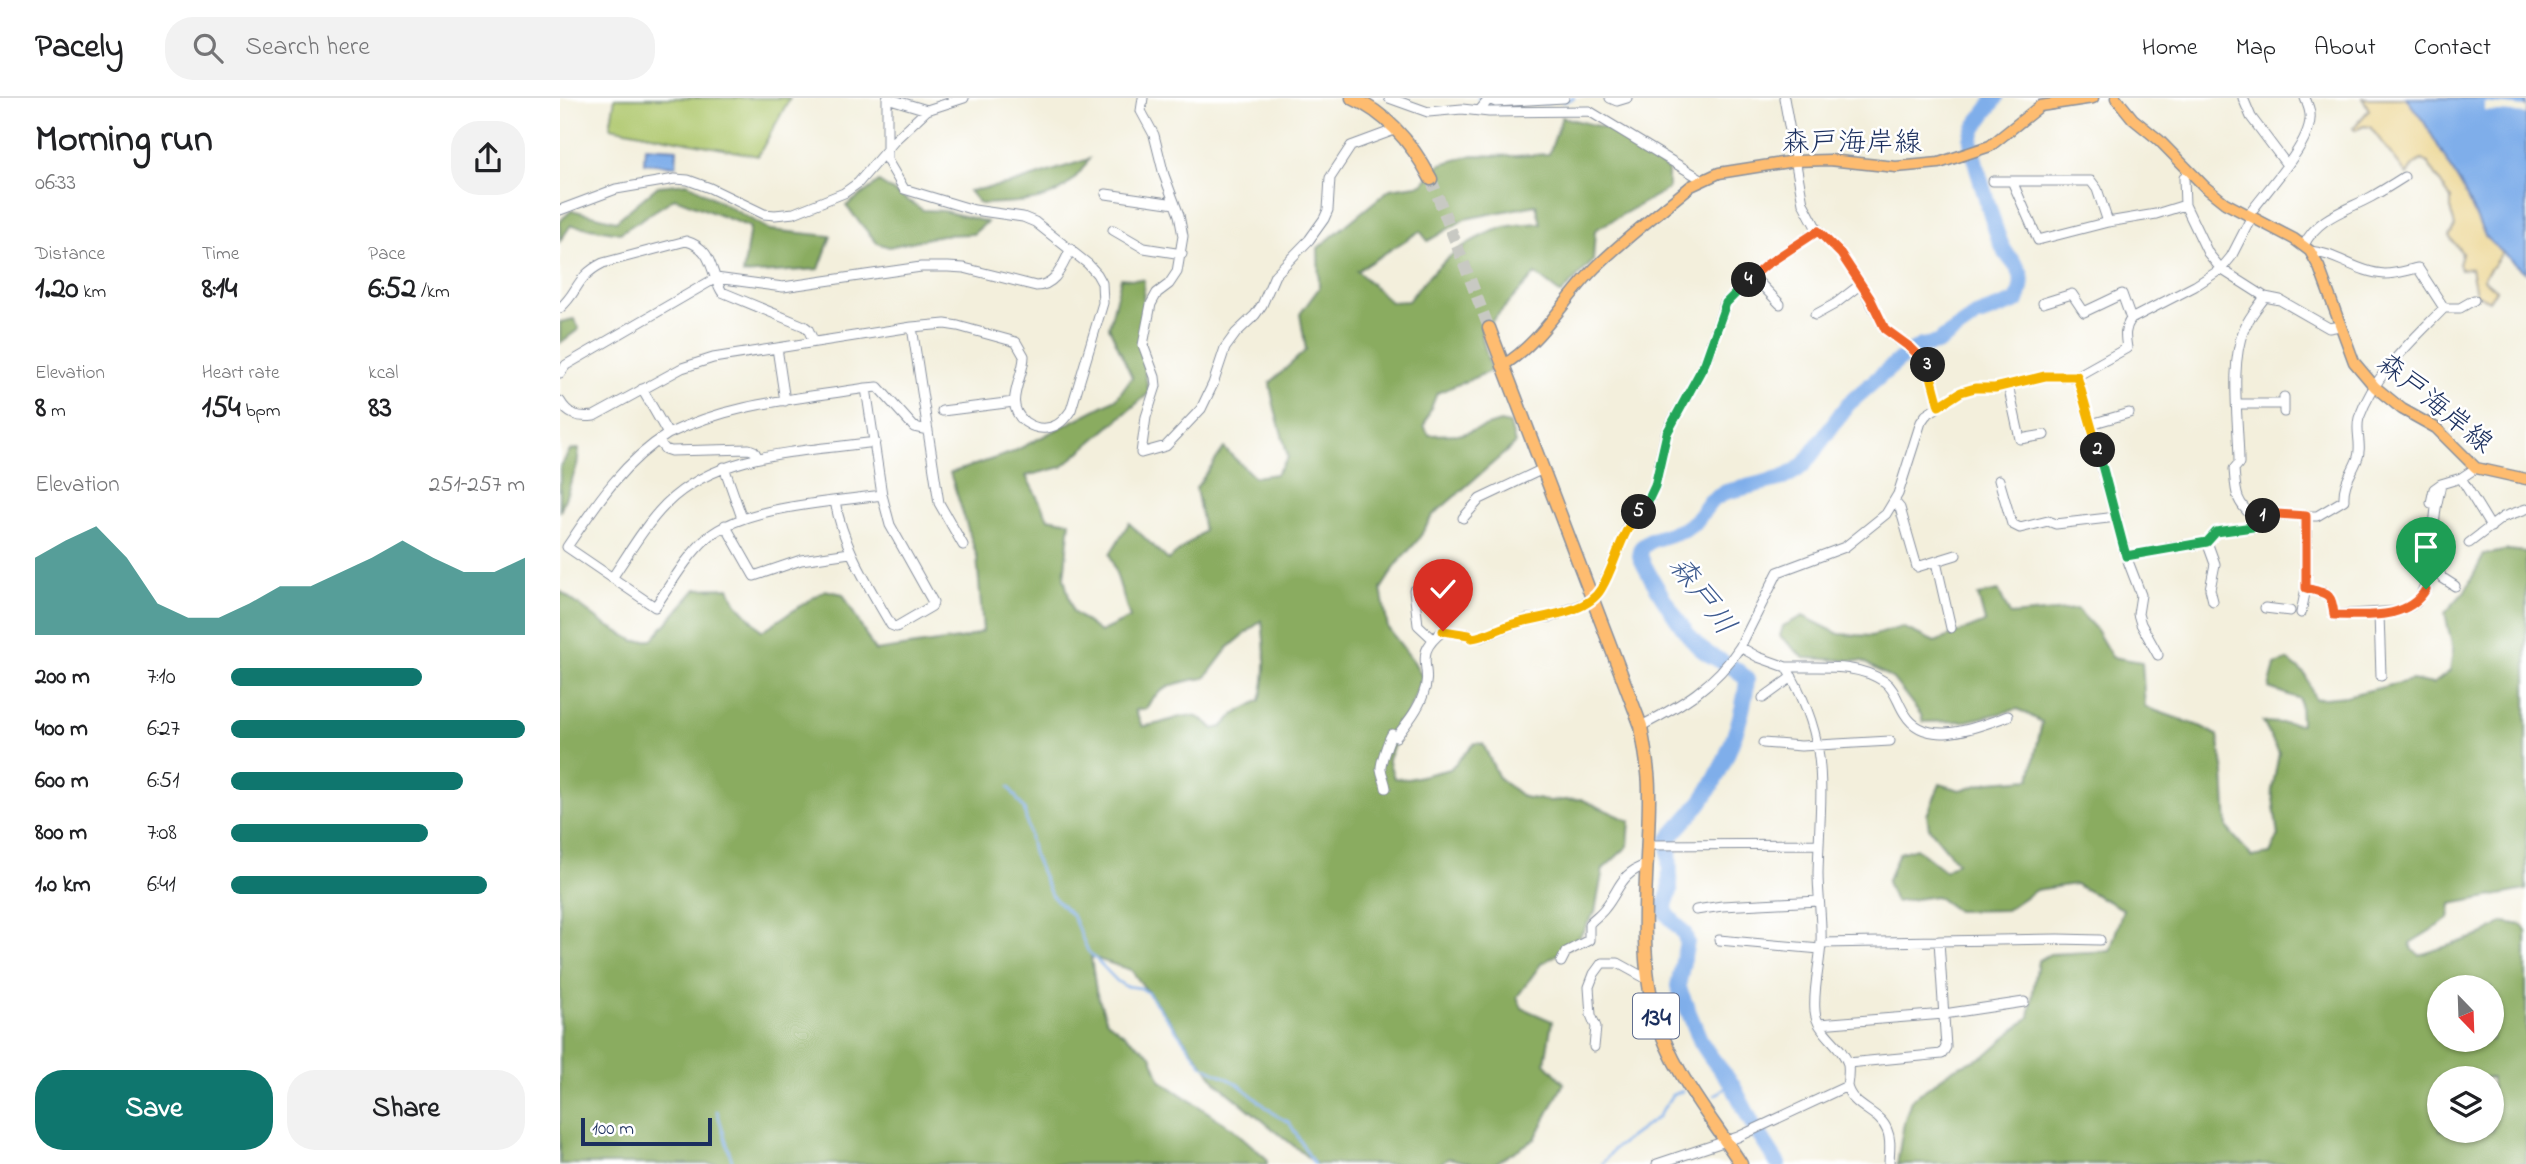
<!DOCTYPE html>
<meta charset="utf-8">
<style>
body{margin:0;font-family:"Indie Flower","Klee One",sans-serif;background:#f2f2f2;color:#202124;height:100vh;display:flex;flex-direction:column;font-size:26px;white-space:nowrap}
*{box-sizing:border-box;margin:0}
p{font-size:23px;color:#757577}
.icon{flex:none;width:38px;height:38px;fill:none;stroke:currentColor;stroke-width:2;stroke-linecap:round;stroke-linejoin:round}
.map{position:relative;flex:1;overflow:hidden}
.sheet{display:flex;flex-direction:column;background:#fff;width:560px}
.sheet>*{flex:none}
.needle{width:46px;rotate:157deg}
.fabs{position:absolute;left:1867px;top:877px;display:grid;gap:14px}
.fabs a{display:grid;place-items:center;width:77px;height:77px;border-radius:50%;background:#fff;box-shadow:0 2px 5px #0004;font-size:35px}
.scale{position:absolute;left:21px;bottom:18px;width:131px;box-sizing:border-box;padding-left:7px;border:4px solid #1b2f5e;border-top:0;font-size:19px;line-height:24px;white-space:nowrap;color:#1b2f5e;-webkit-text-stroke:5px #fff;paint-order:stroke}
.pin{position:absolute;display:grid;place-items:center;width:60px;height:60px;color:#fff;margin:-72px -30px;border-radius:50% 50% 50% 0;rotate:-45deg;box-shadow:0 0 7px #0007}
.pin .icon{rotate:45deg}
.km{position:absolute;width:35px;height:35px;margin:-18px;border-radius:50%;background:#222;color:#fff;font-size:19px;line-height:35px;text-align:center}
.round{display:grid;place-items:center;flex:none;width:74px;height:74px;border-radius:28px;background:#f2f2f2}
.head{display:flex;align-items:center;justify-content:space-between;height:119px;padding:0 35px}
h1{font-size:38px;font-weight:700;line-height:52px}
.figures{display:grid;grid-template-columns:repeat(3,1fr);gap:10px;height:119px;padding:7px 35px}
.figures div{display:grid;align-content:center}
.figures b{font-size:30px;font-weight:700}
.figures small{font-size:19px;font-weight:400}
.figures p{font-size:19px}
.chart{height:196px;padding:14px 35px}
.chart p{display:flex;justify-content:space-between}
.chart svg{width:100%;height:126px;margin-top:7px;fill:#0f766e;opacity:.7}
.cta{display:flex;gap:14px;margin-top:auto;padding:14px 35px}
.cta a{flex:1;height:80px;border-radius:28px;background:#0f766e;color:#fff;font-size:28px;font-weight:700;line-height:80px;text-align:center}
.cta a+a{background:#f2f2f2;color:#202124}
ul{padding:0 35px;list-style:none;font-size:23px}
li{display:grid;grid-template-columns:112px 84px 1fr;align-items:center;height:52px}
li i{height:18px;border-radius:9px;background:#0f766e}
header{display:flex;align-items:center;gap:42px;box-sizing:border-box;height:98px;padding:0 35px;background:#fff;border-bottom:2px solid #e0e0e0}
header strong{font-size:33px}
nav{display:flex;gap:38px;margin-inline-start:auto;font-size:24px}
.search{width:490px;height:63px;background:#f2f2f2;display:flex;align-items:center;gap:18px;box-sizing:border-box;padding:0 24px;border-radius:28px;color:#757577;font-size:26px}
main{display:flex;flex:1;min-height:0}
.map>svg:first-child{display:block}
</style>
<header>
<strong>Pacely</strong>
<div class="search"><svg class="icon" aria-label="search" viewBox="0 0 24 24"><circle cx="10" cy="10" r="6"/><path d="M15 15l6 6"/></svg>Search here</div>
<nav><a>Home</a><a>Map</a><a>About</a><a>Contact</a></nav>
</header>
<main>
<section class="sheet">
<div class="head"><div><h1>Morning run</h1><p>06:33</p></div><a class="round"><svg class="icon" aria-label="share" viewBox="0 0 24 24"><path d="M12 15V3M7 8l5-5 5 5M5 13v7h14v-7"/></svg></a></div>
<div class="figures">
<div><p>Distance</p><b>1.20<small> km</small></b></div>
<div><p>Time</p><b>8:14</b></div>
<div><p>Pace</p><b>6:52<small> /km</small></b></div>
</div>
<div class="figures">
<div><p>Elevation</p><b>8<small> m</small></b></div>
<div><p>Heart rate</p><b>154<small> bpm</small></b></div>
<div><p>kcal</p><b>83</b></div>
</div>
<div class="chart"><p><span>Elevation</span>251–257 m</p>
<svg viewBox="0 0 160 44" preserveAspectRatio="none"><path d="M0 44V17L10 11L20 6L30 17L40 33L50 38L60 38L70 33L80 27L90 27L100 22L110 17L120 11L130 17L140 22L150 22L160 17V44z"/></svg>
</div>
<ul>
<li><b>200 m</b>7:10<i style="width:65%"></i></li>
<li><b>400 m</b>6:27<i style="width:100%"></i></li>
<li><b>600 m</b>6:51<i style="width:79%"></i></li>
<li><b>800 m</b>7:08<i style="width:67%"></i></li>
<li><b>1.0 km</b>6:41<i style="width:87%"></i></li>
</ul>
<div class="cta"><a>Save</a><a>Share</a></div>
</section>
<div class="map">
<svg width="1966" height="1066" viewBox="0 0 1966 1066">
<rect width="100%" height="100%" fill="#fff"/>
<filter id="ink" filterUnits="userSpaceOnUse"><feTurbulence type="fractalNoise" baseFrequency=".0143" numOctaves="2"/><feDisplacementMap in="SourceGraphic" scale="14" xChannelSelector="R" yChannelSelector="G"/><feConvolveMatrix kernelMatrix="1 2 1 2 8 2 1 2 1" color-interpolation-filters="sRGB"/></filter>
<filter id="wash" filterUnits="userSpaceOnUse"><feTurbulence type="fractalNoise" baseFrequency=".00686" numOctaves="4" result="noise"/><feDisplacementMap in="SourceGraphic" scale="28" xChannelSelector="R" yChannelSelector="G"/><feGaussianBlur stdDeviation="1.57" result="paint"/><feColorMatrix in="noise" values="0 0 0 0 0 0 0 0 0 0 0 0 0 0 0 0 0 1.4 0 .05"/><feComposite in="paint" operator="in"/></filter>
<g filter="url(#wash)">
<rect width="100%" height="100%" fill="#f3efdc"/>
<!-- green -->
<path fill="#aec76c" stroke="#647b65" stroke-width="2" d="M55,0H230L198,58L50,29Z"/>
<!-- forest -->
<path fill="#8aac60" stroke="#526e5f" stroke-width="2" fill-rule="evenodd" d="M1002,19L1050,31L1108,72V91L1035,132L1033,163L1001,196L975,176L921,235L931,273L877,295L864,328L869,337L902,336L940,324L950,326L955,346L872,418L858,442L837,466L821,491L828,530L854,564L863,580L828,661L834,680L848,681L890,671L915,645L923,646L939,680L963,699L989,703L1021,701L1070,723L1068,748L1043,771L1035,814L1015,846L981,866L957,899L962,910L992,923L985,965L1004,985L975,1041L934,1066H912L889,1060L879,1066H756L658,986L571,872L531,859L536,893L547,923L591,957L601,983L673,1031L707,1061V1066H0V493L44,526L75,543L92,542L136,491L169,490L176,505L202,533L265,492L283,496L315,553L405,540L423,533L417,459L390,375L451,355L556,301L572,279L549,229L561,180L584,182L581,255L589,295L502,369L466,378L488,420L510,424L504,480L513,514L540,534L570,520L550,456L569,425L608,462L644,433L636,390L664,350L694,379L716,376L728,359C722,334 713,311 710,285L746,252L740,216L759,190L758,150L830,91L863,86L881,66L913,57L955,58L989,56ZM976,107L981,125C968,126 954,126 942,130C902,142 872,171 848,203L831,204L797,173L860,133L868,143L905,121ZM702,522C705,549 708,575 700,602L675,616L662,629L654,631C628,603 612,628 582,628L575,612L586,611C596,588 622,583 645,580L668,550Z
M529,61C501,108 469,103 420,106L409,93L451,86Z
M319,84L363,112L384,113L427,124L413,136L382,137L329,149L317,145L286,108Z
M127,85L210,132L271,138L259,171L183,176L190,129L115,100L60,135L11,127L0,143V123L12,112L56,123L98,88Z
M14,221L19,231L0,245V224Z
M19,351L17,368L0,414V370L10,352Z
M1948,452L1966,454V792L1891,806L1889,821L1850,845L1852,852L1860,857L1924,836L1943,824L1962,827L1966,832V1066H1337L1344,1024L1351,1002L1395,970L1425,958L1469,919L1478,863L1490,856L1550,853L1563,811L1515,786L1476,792L1446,812L1397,813L1376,798L1335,804L1327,784L1339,755L1356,750L1385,773L1397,764L1369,730L1367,717L1380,686L1400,692L1430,684L1470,681L1482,624L1458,611L1407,623L1363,624L1361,617L1333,581L1302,563L1244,560L1220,538L1223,528L1243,518L1279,536L1311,538L1342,529L1375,544L1425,524L1418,497L1439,493L1450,517L1517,511L1535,530L1552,559L1582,564L1585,609L1642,629L1658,638L1664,675L1667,730L1692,759L1710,756L1718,739L1712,692L1719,655L1703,624L1741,626L1740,601L1709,590L1715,567L1728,562L1745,576L1755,601L1786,598L1852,582L1873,586L1890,573L1893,552L1885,515L1905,493L1924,457ZM1880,889H1932V942H1880ZM1880,980H1932V1032H1880Z"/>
<!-- sand -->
<path fill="#eeda9e" stroke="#84847e" stroke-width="2" d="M1803,0H1860L1947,148L1923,181L1936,192L1929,203L1916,196L1911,170L1901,172L1899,166L1902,155L1889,138L1895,128L1891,114V101L1868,65L1862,62C1855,65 1850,70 1847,77L1810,29L1804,28L1795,32L1793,30L1809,12Z"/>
<!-- water -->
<path fill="#7faeea" stroke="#4d6ea4" stroke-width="2" d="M1846,0H1966V175L1926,140L1901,87L1864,24Z
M85,49L117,51L116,68L84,65Z"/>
<!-- pier -->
<path fill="#f3efdc" d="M1925,5L1966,9V16L1925,13Z"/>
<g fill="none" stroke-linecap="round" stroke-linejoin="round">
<!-- stream -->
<path stroke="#7faeea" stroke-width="2.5" d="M918,0L929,7L937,8
M1003,4L1014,0
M972,6L989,5
M1058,7L1068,5L1078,0
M449,689L464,711L473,755L491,797L512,817L528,853L557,883L565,888L581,890L588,895L643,968L678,986L717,1018L729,1024L754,1066
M1155,997L1172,986
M157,1013L173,1066
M1042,1066L1054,1051L1098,1019L1112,997L1123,993"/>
<!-- river -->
<path stroke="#7faeea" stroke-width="16" d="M1218,1066L1193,1027L1172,986L1150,958L1141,944L1118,888L1127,844L1124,835L1106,815L1105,807L1110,793L1109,741C1119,728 1131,717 1141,704C1164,672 1184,620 1187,582C1176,567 1156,563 1141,551C1126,539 1088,477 1080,458L1082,449L1092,442L1123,432L1136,423L1151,403L1166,394L1223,380L1237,372L1245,365L1288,306L1339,262L1361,248L1377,245L1416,218L1457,203C1470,168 1453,172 1441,146C1436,135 1410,50 1411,42C1413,27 1428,12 1436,0"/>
</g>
</g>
<g filter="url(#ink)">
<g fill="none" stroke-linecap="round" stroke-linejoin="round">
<!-- highway-tunnel -->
<path stroke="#c8c9c3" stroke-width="12" stroke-dasharray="12 6" stroke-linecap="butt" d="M871,81L929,230"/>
<defs>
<path id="minor" d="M327,0L367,12L404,0
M583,0L581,13L594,37L604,77L619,117L623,138L617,174L609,186L597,195L591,206L583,247L595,279L596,288L586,319L581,355L606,348L641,311L653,286L665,250L676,235L695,217L702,207L715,177L749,142L764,121L768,112L770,80L791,48L837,31
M829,0L868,14L902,11L929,14L1029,13L1143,82
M1050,0L1057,3L1067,0
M1224,0L1243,105L1258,133L1281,156L1301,186L1325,231L1366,263L1379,308
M1683,0L1691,19L1727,67
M920,12L929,1L936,4L1004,0
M1628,73L1624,80L1625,107L1648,155L1661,171L1705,199L1720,202L1769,230L1780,228
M1433,83H1531L1537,91L1548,124L1596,116L1625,107
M1452,83L1478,142L1548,124
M546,96L615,106
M0,112L56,91L115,81L128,82L150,90L204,116L215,117L234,115L284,95L298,85L336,41L367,12
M1688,118C1704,95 1749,48 1750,21C1751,14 1748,7 1745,0
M553,132L584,150L622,156
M1744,147C1758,119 1785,113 1811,99C1822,93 1833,86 1844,79
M1750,153C1776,155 1798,175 1825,176C1836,176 1848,172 1858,170L1884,210H1900L1914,202
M1193,178L1220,206
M1483,205L1512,196L1524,214L1562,196L1571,221
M0,210C19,194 15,179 43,165L126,143C154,151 149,173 162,194L244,228L248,231L254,244
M1255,217L1275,206L1301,186
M352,229L379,405L403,447
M217,250L225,303
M0,275L6,267L156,180L223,189L361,169H388L404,170L476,188C497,187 502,167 511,151
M1517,278L1566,458L1581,497L1578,516L1581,526L1598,557
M1448,287L1460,341L1484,337
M306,290L318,289L354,329L368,332
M82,291L108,336C171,305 238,301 306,290L322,397L330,427L373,504L372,508L336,529L331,527C308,487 283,449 275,403
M1724,299V314
M0,303C8,317 18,320 34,318L122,270L153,260L352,229L385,226L398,228L456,244L464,258C464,280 442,306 465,324C471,328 479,331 486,330C498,329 505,321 511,312L543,205L542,185L537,176L528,166L475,124L463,119L414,112L344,91L327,62V0
M1677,306H1724
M382,313L454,304
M1531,326L1569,315
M108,336C63,364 36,406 7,449L95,509C111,486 126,459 147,440C184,408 273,404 322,397
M98,343L105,351L111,353L189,351L194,353L198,360
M164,369L182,420
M1901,380L1931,429
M1439,382L1452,426L1460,430L1488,423L1496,426L1557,419
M1334,403L1340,410L1357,469L1396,457
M1871,405L1874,391L1881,386L1901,380L1916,370
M903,420L920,401L983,371
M1694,420L1717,416L1746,418
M165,427L194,478L241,462L290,455
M1647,444L1656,434L1693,429L1694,420C1675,403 1676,395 1674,371L1679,365C1679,326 1669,267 1684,231C1689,219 1698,209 1705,199
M1909,445L1943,419L1966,411
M1871,451L1875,455L1881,479L1895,488
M1566,458L1647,444L1655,466L1650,491L1653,503
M1376,464L1391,530
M52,480C69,455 85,427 106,406C160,353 244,354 315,344
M1746,490C1767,496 1772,494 1774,517L1839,513L1851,508L1860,500L1868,479L1876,410L1881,386
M854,492L858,527L873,541
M1705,510L1730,513
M1741,515L1746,490V418H1757L1784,402C1783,385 1791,377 1797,362C1803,348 1795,334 1799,320C1815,275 1852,243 1884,210
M1819,516L1821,578
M1180,549L1218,474L1285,449L1326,416L1338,396L1361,324L1366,317L1401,294L1415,290H1435L1485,278H1517L1567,250C1565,238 1564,231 1571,221L1635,188L1661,171L1671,159L1691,120
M1226,569C1260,570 1296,564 1325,584C1335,591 1338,606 1345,616C1366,651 1417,629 1448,618
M1203,600L1232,579
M1081,628C1122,607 1155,588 1180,549L1198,559L1226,569C1272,646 1260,691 1258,775C1258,798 1262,821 1261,844C1260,867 1253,890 1255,913C1256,934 1282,946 1288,966C1289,973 1288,981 1287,988L1178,1039L1097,1066
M1203,645L1241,648L1330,643
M826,690C825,683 822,678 821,671C820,666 829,640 832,636L836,639C846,626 858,612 863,597C875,567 850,559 883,533L909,537L912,540L922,539L967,521L990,519L1034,502L1042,490L1068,427L1087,406L1095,388L1106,335L1145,265L1165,205L1206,167L1258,133
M1088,747L1259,746
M1136,812L1162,808L1259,803
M1159,842L1260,851
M1261,845L1498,841L1540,842
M1001,864L1006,854L1029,842V826C1034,820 1041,816 1045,810C1061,790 1059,776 1088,766
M1259,926L1384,916L1464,904
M1034,949L1036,929L1031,917L1029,889L1034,876L1042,865H1058L1087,881
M1288,965L1382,956L1386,949L1379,843
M1287,988C1292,1010 1320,1013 1327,1032C1332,1043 1329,1055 1329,1066"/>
<path id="major" d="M1556,0L1573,21L1599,42L1645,89L1665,105L1734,141L1750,153L1759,169L1794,264L1815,289L1842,311L1876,330L1916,370L1966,381
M942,268C981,245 1004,201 1035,170C1065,140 1099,115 1131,88L1159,75L1234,63L1269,62L1336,69L1379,65L1430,48L1480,8L1533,0"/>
<path id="highway" d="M792,0C828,16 853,47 871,81
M929,230L1081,628C1084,649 1089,670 1089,691C1090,765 1075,848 1096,919C1112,974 1151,1019 1181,1066"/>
</defs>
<!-- minor casing -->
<use href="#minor" stroke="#878f9d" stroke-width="11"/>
<!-- major casing -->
<use href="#major" stroke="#878f9d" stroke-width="13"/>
<!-- highway casing -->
<use href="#highway" stroke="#878f9d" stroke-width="15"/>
<!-- minor -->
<use href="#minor" stroke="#fff" stroke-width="9"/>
<!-- major -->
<use href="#major" stroke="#febc70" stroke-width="10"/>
<!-- highway -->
<use href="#highway" stroke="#febc70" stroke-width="12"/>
</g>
</g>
<g fill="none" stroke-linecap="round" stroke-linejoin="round" filter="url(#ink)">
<defs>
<path id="split-1" d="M1703,418L1717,416L1746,418V490C1767,496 1772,494 1774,517C1806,517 1847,523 1866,491"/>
<path id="split-2" d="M1538,352L1566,458L1647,444L1656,434L1693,429L1694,420L1703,418"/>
<path id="split-3" d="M1368,267L1379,308L1401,294L1415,290H1435L1485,278H1517L1538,352"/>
<path id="split-4" d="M1189,182L1206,167L1258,133L1281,156L1310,200L1325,231L1351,250L1368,267"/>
<path id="split-5" d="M1079,414L1087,405L1095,388L1107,335L1145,265L1166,205L1189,182"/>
<path id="split-6" d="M883,533L909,537L912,540C927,538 939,530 953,526C978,518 1026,517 1041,491C1056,466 1059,438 1079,414"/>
</defs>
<!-- split-1 casing -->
<use href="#split-1" stroke="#fff" stroke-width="14"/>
<!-- split-2 casing -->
<use href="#split-2" stroke="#fff" stroke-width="14"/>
<!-- split-3 casing -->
<use href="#split-3" stroke="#fff" stroke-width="14"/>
<!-- split-4 casing -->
<use href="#split-4" stroke="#fff" stroke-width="14"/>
<!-- split-5 casing -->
<use href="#split-5" stroke="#fff" stroke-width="14"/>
<!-- split-6 casing -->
<use href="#split-6" stroke="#fff" stroke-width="14"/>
<!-- split-1 -->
<use href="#split-1" stroke="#f0652b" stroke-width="9"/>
<!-- split-2 -->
<use href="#split-2" stroke="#22a559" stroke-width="9"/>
<!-- split-3 -->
<use href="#split-3" stroke="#f5b400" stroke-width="9"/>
<!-- split-4 -->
<use href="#split-4" stroke="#f0652b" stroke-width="9"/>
<!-- split-5 -->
<use href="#split-5" stroke="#22a559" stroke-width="9"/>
<!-- split-6 -->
<use href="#split-6" stroke="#f5b400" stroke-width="9"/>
</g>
<g text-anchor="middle" stroke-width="5" stroke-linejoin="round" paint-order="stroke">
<!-- shield labels -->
<rect fill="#fff" stroke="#5f6d8e" stroke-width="2" x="1073" y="895.5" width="46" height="45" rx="5"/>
<g font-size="26" font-weight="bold" fill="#1b2f5e">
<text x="1096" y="927">134</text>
</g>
<!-- street labels -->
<g font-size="28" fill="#1b2f5e" stroke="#fff">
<text x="1292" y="53">森戸海岸線</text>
<text transform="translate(1876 304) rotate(39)" y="10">森戸海岸線</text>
</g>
<!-- water labels -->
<g font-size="30" font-style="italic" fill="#3e5b8f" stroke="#fff">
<text transform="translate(1143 497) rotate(53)" y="10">森戸川</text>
</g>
</g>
</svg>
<div class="fabs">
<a><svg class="needle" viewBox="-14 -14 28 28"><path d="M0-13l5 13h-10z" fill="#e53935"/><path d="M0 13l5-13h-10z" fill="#757577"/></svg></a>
<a><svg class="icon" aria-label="layers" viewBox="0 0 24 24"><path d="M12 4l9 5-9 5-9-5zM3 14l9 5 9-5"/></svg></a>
</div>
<div class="scale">100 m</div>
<div class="pin" style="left:1866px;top:491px;background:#1e9e55"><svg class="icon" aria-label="arrive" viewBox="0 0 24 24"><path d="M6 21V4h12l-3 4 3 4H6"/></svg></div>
<div class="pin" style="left:883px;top:533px;background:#d93025"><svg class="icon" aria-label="check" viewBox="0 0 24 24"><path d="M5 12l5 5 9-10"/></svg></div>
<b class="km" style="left:1703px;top:418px">1</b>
<b class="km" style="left:1538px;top:352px">2</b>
<b class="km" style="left:1368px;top:267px">3</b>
<b class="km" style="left:1189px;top:182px">4</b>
<b class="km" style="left:1079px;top:414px">5</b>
</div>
</main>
